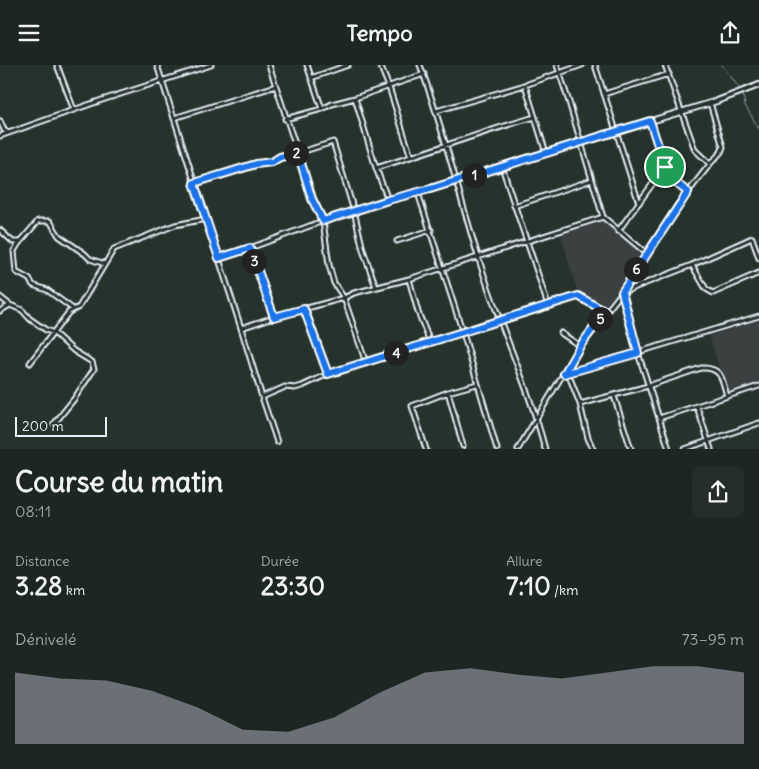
<!DOCTYPE html>
<html lang="fr">
<meta charset="utf-8">
<style>
body{margin:0;font-family:Delius,sans-serif;background:#252e2a;color:#f1f3f6;height:100vh;display:flex;flex-direction:column;font-size:19px;white-space:nowrap}
*{box-sizing:border-box;margin:0}
p{font-size:16px;color:#a0a5a5}
.icon{flex:none;width:28px;height:28px;fill:none;stroke:currentColor;stroke-width:2;stroke-linecap:round;stroke-linejoin:round}
.map{position:relative;height:384px;overflow:hidden}
.sheet{display:flex;flex-direction:column;background:#1c2622;flex:1}
.sheet>*{flex:none}
.scale{position:absolute;left:15px;bottom:12px;width:92px;box-sizing:border-box;padding-left:5px;border:2px solid #e8f1f8;border-top:0;font-size:14px;line-height:18px;white-space:nowrap;color:#e8f1f8;-webkit-text-stroke:4px #26332d;paint-order:stroke}
.pin{position:absolute;display:grid;place-items:center;width:42px;height:42px;color:#fff;margin:-21px;border:2px solid #fff;border-radius:50%;box-shadow:0 1px 5px #0007}
.km{position:absolute;width:25px;height:25px;margin:-12px;border-radius:50%;background:#222;color:#fff;font-size:14px;line-height:25px;text-align:center}
.round{display:grid;place-items:center;flex:none;width:52px;height:52px;border-radius:10px;background:#252e2a}
.head{display:flex;align-items:center;justify-content:space-between;height:85px;padding:0 15px}
h1{font-size:28px;font-weight:700;line-height:38px}
.stats{display:grid;grid-template-columns:repeat(3,1fr);gap:8px;height:85px;padding:5px 15px}
.stats div{display:grid;align-content:center}
.stats b{font-size:25px;font-weight:700}
.stats small{font-size:14px;font-weight:400}
.stats p{font-size:14px}
.chart{height:140px;padding:10px 15px}
.chart p{display:flex;justify-content:space-between}
.chart svg{width:100%;height:90px;margin-top:5px;fill:#8c9099;opacity:.7}
header{display:flex;justify-content:space-between;align-items:center;height:65px;padding:0 15px;background:#1c2622;font-size:22px;font-weight:700}
.map>svg:first-child{display:block}
</style>
<header><svg class="icon" aria-label="menu" viewBox="0 0 24 24"><path d="M4 6h16M4 12h16M4 18h16"/></svg>Tempo<svg class="icon" aria-label="share" viewBox="0 0 24 24"><path d="M12 15V3M7 8l5-5 5 5M5 13v7h14v-7"/></svg></header>
<div class="map">
<svg width="759" height="384" viewBox="0 0 759 384">
<rect width="100%" height="100%" fill="#26332d"/>
<filter id="ink" filterUnits="userSpaceOnUse"><feTurbulence type="fractalNoise" baseFrequency=".02" numOctaves="2"/><feDisplacementMap in="SourceGraphic" scale="10" xChannelSelector="R" yChannelSelector="G"/><feConvolveMatrix kernelMatrix="1 2 1 2 8 2 1 2 1" color-interpolation-filters="sRGB"/></filter>
<g filter="url(#ink)">
<!-- built -->
<path fill="#3b413f" d="M602,155L618,170L642,187L606,244L595,240L578,229L561,169Z
M759,255V320L728,330L709,271Z"/>
<g fill="none" stroke-linecap="round" stroke-linejoin="round">
<!-- stream -->
<path stroke="#879fa5" stroke-width="1" d="M722,0L740,24
M743,29L745,40L759,64"/>
<defs>
<path id="minor" d="M57,0L74,45
M157,0L241,263L262,332L277,377
M269,0L313,134L323,156L329,200L334,218L344,233L366,298
M307,0L322,44
M380,0L389,22L411,92
M420,0C445,67 460,136 482,204C501,265 529,322 545,384
M557,0L569,37L603,152L646,188
M595,0L639,138
M665,0L695,85L710,99
M311,13L348,0
M525,20L546,88
M604,29L669,9
M355,33L376,103L388,135
M436,46L525,20L582,0
M174,53L276,21
M285,54L322,44L332,39L355,33L424,9
M0,56L4,65L8,68
M650,56L665,102L676,118L688,127
M0,71L102,35L211,0
M502,101C516,148 534,194 548,241
M376,103C429,87 481,67 535,52
M194,118L256,99L273,97L280,92L298,88L333,77L354,146L363,185L376,222
M418,128L463,268L497,384
M514,141L592,115
M0,165L13,177H20L38,156H50L59,171L85,189L90,194L105,199
M618,166L665,102
M397,176L431,165
M19,178L14,186L16,207L29,214L33,220L47,225L73,244
M219,193L250,183
M692,200L706,224L713,228L759,208
M623,227L692,200L752,173L759,193
M622,228L638,288L669,384
M0,232L10,240L22,245L30,254L46,265L54,268L74,286L92,297L94,304L74,334L54,359
M305,244L328,309
M0,246L10,240
M274,252L344,233L354,228L409,214
M241,263L274,252L250,183L323,156L388,135L430,124
M561,268L580,281
M430,277L418,247L409,214L603,152
M30,298L69,247L79,242L114,184L175,160L206,154
M568,308L580,339L588,373L593,384
M565,309L759,251
M448,327L463,381
M614,331L631,384
M262,332L285,322L295,323L302,321L328,309L578,231L606,247
M580,339L648,321L701,303C722,302 722,314 727,331
M697,342L711,384
M659,353L759,321
M426,384L412,341L448,327L477,319
M518,384L580,281L622,227L678,140L710,99L721,87L723,82L710,38
M685,384L759,358"/>
<path id="tertiary" d="M430,124L502,101L717,36L759,20"/>
</defs>
<!-- minor casing -->
<use href="#minor" stroke="#e8f1f8" stroke-width="7"/>
<!-- tertiary casing -->
<use href="#tertiary" stroke="#e8f1f8" stroke-width="8"/>
<!-- minor -->
<use href="#minor" stroke="#26332d" stroke-width="3"/>
<!-- tertiary -->
<use href="#tertiary" stroke="#26332d" stroke-width="4"/>
</g>
</g>
<g fill="none" stroke-linecap="round" stroke-linejoin="round" filter="url(#ink)">
<defs>
<path id="route" d="M650,56L665,102L676,118L688,127L622,227L638,288L564,309L580,281L606,247L578,231L328,309L304,244L274,252L250,183L219,193L194,118L256,99L272,97L280,92L298,88L312,134L323,156L388,135L430,124Z"/>
</defs>
<!-- route casing -->
<use href="#route" stroke="#fff" stroke-width="10"/>
<!-- route -->
<use href="#route" stroke="#1a73e8" stroke-width="6"/>
</g>
</svg>
<div class="scale">200 m</div>
<div class="pin" style="left:665px;top:102px;background:#1e9e55"><svg class="icon" aria-label="arrive" viewBox="0 0 24 24"><path d="M6 21V4h12l-3 4 3 4H6"/></svg></div>
<b class="km" style="left:474px;top:110px">1</b>
<b class="km" style="left:296px;top:88px">2</b>
<b class="km" style="left:254px;top:196px">3</b>
<b class="km" style="left:396px;top:288px">4</b>
<b class="km" style="left:600px;top:254px">5</b>
<b class="km" style="left:636px;top:204px">6</b>
</div>
<section class="sheet">
<div class="head"><div><h1>Course du matin</h1><p>08:11</p></div><a class="round"><svg class="icon" aria-label="share" viewBox="0 0 24 24"><path d="M12 15V3M7 8l5-5 5 5M5 13v7h14v-7"/></svg></a></div>
<div class="stats">
<div><p>Distance</p><b>3.28<small> km</small></b></div>
<div><p>Durée</p><b>23:30</b></div>
<div><p>Allure</p><b>7:10<small> /km</small></b></div>
</div>
<div class="chart"><p><span>Dénivelé</span>73–95 m</p>
<svg viewBox="0 0 160 44" preserveAspectRatio="none"><path d="M0 44V9L10 12L20 13L30 18L40 26L50 37L60 38L70 31L80 19L90 9L100 7L110 10L120 12L130 9L140 6L150 6L160 9V44z"/></svg>
</div>
</section>
